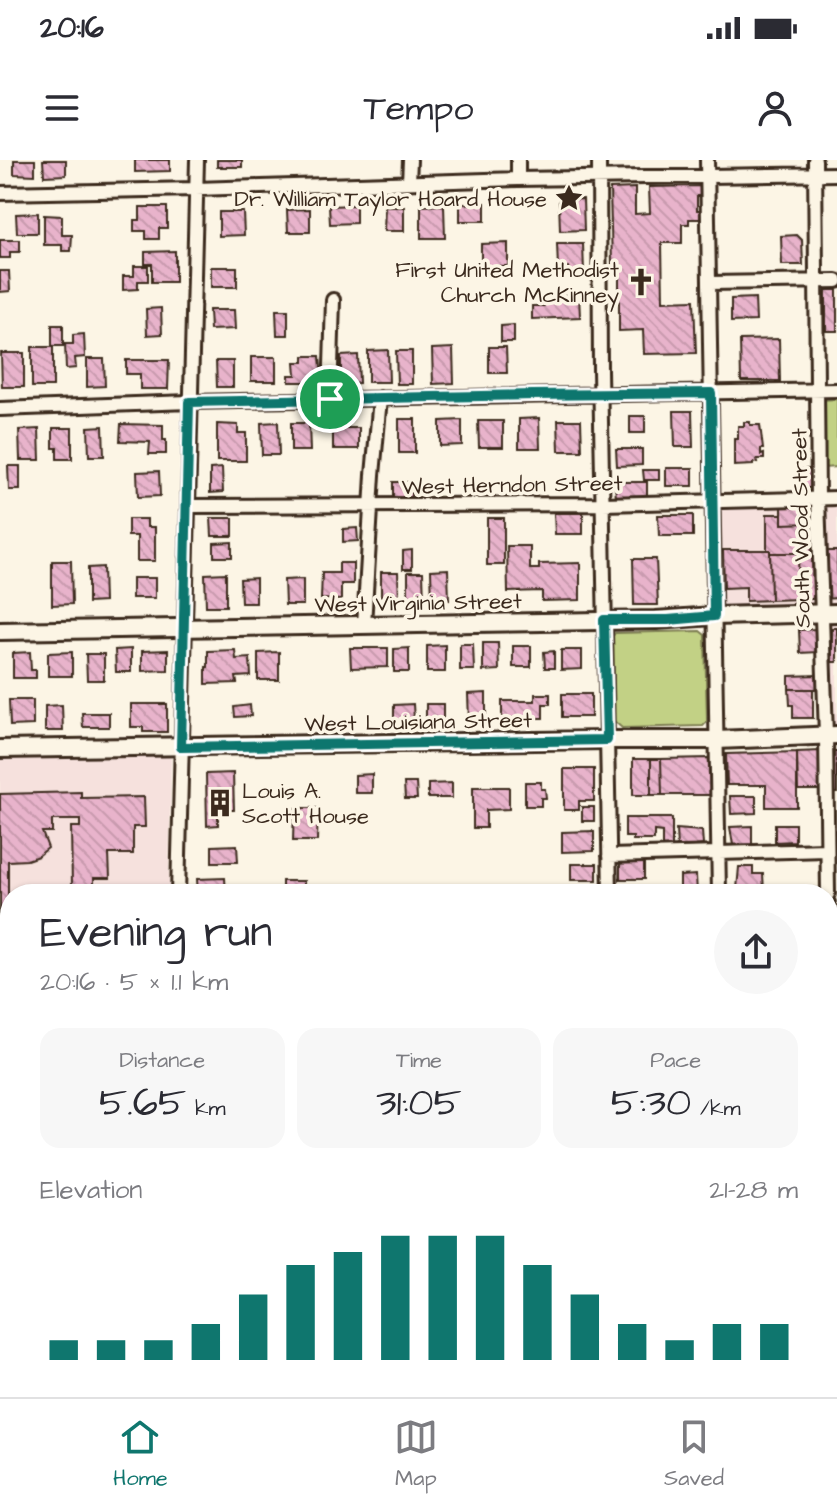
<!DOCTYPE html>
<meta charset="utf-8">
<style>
body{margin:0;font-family:"Architects Daughter",sans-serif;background:#f7f7f7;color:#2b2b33;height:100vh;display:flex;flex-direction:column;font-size:30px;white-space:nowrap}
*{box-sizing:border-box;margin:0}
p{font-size:26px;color:#7c7c81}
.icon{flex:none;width:44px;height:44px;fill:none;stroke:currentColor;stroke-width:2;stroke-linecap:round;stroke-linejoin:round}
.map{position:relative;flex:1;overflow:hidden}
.side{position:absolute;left:0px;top:724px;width:838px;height:514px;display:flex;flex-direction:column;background:#fff;border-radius:32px 32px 0 0;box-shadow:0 2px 6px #0004}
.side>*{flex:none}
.pin{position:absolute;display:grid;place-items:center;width:68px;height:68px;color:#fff;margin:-34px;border:4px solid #fff;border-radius:50%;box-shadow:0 2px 8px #0007}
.round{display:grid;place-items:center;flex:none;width:84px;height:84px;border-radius:42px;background:#f7f7f7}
.summary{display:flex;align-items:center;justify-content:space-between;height:136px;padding:0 40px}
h1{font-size:44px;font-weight:600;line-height:60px}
.figures{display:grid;grid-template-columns:repeat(3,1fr);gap:12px;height:136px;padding:8px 40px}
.figures div{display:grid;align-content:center;border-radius:20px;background:#f7f7f7;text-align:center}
.figures b{font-size:40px;font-weight:600}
.figures small{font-size:22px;font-weight:400}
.figures p{font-size:22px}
.chart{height:224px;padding:16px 40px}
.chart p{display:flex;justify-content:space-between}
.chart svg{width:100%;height:144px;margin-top:8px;stroke:#0f766e;stroke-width:6}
.status{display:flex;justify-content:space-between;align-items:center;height:56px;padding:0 40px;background:#fff;direction:ltr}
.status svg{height:22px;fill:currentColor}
header{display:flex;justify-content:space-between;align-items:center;height:104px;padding:0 40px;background:#fff;font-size:36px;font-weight:600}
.tab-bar{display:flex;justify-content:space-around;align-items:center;height:112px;border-top:2px solid #e1e1e2;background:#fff;font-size:22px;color:#7c7c81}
.tab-bar a{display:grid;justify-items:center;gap:4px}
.tab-bar .on{color:#0f766e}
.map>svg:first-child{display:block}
</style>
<div class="status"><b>20:16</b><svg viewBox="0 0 49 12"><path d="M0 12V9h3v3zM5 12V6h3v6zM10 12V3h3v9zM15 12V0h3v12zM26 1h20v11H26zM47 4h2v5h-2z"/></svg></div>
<header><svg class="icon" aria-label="menu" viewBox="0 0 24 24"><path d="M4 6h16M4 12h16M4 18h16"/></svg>Tempo<svg class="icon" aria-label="person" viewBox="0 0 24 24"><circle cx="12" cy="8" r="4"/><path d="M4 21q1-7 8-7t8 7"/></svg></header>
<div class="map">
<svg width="837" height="1237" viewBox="0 0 837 1237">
<defs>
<pattern id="building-back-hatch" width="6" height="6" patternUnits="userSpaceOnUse" patternTransform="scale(2)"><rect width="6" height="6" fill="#e8b3cb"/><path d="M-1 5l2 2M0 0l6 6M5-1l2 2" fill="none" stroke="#c89aae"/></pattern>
</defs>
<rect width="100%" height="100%" fill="#fcf5e5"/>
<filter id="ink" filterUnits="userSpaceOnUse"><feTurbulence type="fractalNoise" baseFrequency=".0125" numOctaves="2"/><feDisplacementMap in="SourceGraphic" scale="16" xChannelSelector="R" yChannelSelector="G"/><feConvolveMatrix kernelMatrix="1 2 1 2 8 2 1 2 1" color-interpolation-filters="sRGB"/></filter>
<g filter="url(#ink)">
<!-- built -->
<path fill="#f6e1dd" d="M837,343V566H828L825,444L723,447L719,345Z
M171,596L169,734H10V851L0,850V597Z"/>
<!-- park -->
<path fill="#c2d185" stroke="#7e7e52" stroke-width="2" d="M837,239V307L822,308L821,240Z
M700,471L705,475L707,562L703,566L622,568L614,561L613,476L615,473Z"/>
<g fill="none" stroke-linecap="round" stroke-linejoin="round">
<!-- stream -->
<path stroke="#6b9496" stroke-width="3" d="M389,1228L396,1237
M699,1237L709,1228"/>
</g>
<!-- building -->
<path fill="url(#building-back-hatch)" stroke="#3b2a1e" stroke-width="2" d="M14,0H35V15L14,14Z
M43,0H66V15L44,16Z
M135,0H170V11L135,12Z
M217,0H242V7H217Z
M700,26V36H697V50H700V59H689V64H682V83H662L663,141L694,140L696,193L644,194L643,170L619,171V104H612L610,29L635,28V54L650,53L649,27Z
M583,39L584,70L560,71L559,40Z
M485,43V61H460V44Z
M356,45V63L330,64L329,46Z
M444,45L445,78H421V46Z
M140,47H167V68H159V79H146V71H134V60H140Z
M385,47H404V71H384Z
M310,49V72H288L287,50Z
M219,52H243L244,75L219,76Z
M38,53V73H17L16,54Z
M44,55L62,56V75H72L71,91H62V85H44Z
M797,75L802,80L803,105H782L781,76Z
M0,80H20V92H10V98H0Z
M508,83V106H481V84Z
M557,84H583L584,112H569V107L558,108Z
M175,91V122H152V104H145V92Z
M134,106H148V121H138V129L123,130V116H134Z
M211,107H237V127H211Z
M0,111H9L10,131L0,132Z
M826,130H837V171H826Z
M579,135L580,157L532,159V146H544V136Z
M755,138L756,161L731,162V139Z
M161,148L162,174L147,175L146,149Z
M209,150H234L235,169L210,170Z
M276,150H288V175H277Z
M52,165H63V186H53V227H32V187H52Z
M514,165V182H501V166Z
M84,174L85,197L75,198L76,208L66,209L65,184H73V175Z
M779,179L780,221H741L740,180Z
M489,187H506L507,213H489Z
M453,188L454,223L433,224L432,189Z
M388,190L389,222H368V191Z
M396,191H412V224H397Z
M1,193H24V227H2Z
M358,195L359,223L341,224V196Z
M304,196H320L322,222H289V215H296L295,202H304Z
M251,197H276V221H251Z
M87,199H104L105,226L87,227Z
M126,200H169L168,229H140V214H126Z
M216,201H233V227H217Z
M674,251H692L693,287H675Z
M630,256H645V273H630Z
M539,258L540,288H519V259Z
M399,259H415V293H399Z
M462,260V285L440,286V261Z
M558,260H581L582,291H559Z
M478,261H503V287H479Z
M278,262L279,295H262L261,263Z
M744,262H750V265H760L763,289H761V295L764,294V299H757L758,302L753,303V305L734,306V279H738V266H744Z
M291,263H309L310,291H291Z
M121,264L163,265V280H166V294H149L150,282L120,281Z
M217,264L238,265V273H246V301H217Z
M103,266L104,296H89L88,267Z
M53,268H72V299H57V288H53Z
M333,268H359V289H333Z
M39,269L40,300H20L19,270Z
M616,289H642V305L617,306Z
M8,306H20V330H9Z
M222,308L223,332L210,333V309Z
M666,308H693V326H666Z
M799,309H813L814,328H799Z
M643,310H659V320H644Z
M159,311L160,336L138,337L137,312Z
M393,322H411V341L393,342Z
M615,322H647V340H616Z
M811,345L812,363L782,364V346Z
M554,353H583V374H555Z
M767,354H782V364L812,363V393H770V390H767Z
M658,355H693V376H659Z
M211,358H233V376H212Z
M487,358H504V405H487Z
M128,359H147V367H155V401H137V376H128Z
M357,368L358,381L343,382V369Z
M232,382V397H214V383Z
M507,386H530V409H539V404L580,403V440L542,441V431L508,432Z
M412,390V409H403V391Z
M723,390H770L771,440L746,441V427L724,428Z
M824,391H837V438L824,439Z
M770,393H798L799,439L771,440Z
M798,393H812L813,439H799Z
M633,399H656L658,445H634Z
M52,401H71L72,444L52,445Z
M339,403H353V424H341V440L321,439L322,413H339Z
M103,407L104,442L88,443V408Z
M448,409L449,440L432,441L431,410Z
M381,412H398L399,439H381Z
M408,412H423L424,443L408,444Z
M226,413V446H206L205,414Z
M132,418H155V438H132Z
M256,418V443H241L240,419Z
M303,419V445H285L284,420Z
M832,468H837V502H832Z
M817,469L818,492L800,493L799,470Z
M483,483H498L499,510L483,511Z
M460,484H473L474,510H460Z
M445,485V512H427V486Z
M513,486H531V507H513Z
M350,488H388V507L351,508Z
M409,488V512H394V489Z
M131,489V512H116L115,490Z
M168,490V510L142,511V491Z
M235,490L236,499L250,498L251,516L236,517L237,523L206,524V507H208V491Z
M561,490H582V509L561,510Z
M554,491V508H545L544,492Z
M30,492L31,510H36V518H13V493Z
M72,492V516H48V493Z
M279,492V520H258V493Z
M86,494H104V520H87Z
M818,515L819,529H789V516Z
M789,529H813V558H793V545H790Z
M486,533V561H469L468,534Z
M535,534H550V544H543V558H502V541H535Z
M562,534H591V557H562Z
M9,540H33V565L10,566Z
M131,544H167V572H143V567H131Z
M413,544L414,561H394V545Z
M426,544H443V561H426Z
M62,545L63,571H45V546Z
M250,545L251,556L235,557L234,547Z
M82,553H109V567H83Z
M821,591V630H798L797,592Z
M833,591H837V633H833Z
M797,592V647H766V625H727L726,594Z
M709,598L710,635H662L661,599Z
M633,599H651V635H633Z
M651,599H661L662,635H651Z
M564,609H594V641H579V650H564Z
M233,613L234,650H218V665L207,666L206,614Z
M372,614V633H355V615Z
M525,622H541V629H545L546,638H541V646H525Z
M404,623H416L417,639H405Z
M452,623V638H428V624Z
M473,627H509V649L486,650V668H473Z
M81,632V638L144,637L145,667H133V694H109L110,718H94V726H72L71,667H80V660H52V672H42L48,688L38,696L27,700L8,701V740H10V799H0V634Z
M730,636H756V653L731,654Z
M582,647H594V661H582Z
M294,648H318L317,681H293Z
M625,658H672V687H662V672L654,671V680H633V677H625Z
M775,664H795V681L775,682Z
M752,666V685H733L730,667Z
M676,669L702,671L703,685L677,688Z
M594,671V691L562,692V672Z
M237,685L238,702H212V686Z
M644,701V719H620V702Z
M571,704H597V720H571Z
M739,707H753V714H763L764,731H762V734H751L749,729H737Z
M696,715L697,733H680V716Z
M225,718L226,734H198L197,719Z
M282,721H304V734H282Z
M643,726V734H620V727Z
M598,727V734H570V728Z
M2,886H10V918H3Z
M0,938H10V955H0Z
M339,1228H365V1237H339Z
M542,1228H561V1237H543Z
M633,1228H652V1237H633Z
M748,1228H771V1237H748Z
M781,1228H803V1237H781Z"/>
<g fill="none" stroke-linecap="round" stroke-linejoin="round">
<defs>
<path id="street" d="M599,0L600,210L610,734
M707,0L719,734
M815,0L818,338L826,575L828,734
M518,19V0
M409,22L410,0
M0,33L196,29L518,19L837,14
M710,123L837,121
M330,239L333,140
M0,249L189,242L837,230
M188,346L603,344L837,338
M364,465L373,315L380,238
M609,696L827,690
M178,734L197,0
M828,743V869
M0,863L10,864
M828,906H837
M0,967H10
M0,1187H10
M737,1228L738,1237
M47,1237V1228
M162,1237V1228
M250,1237V1228
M422,1237V1228
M613,1237V1228"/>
<path id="secondary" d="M0,471L656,460L714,456L837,453
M0,589L607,580H716L837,575"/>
</defs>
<!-- street casing -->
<use href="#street" stroke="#3b2a1e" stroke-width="18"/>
<!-- secondary casing -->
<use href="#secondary" stroke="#3b2a1e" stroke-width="22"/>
<!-- street -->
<use href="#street" stroke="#fcf5e5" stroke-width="12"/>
<!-- secondary -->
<use href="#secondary" stroke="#fcf5e5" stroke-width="16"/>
</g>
</g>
<g fill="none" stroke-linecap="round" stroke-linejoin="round" filter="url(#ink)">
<defs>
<path id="route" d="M711,233L714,456L668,460H604L607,580L181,587L189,242L533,235Z"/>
</defs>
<!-- route casing -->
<use href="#route" stroke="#fff" stroke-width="16"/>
<!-- route -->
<use href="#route" stroke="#0f766e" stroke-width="10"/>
</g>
<!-- icons -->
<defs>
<symbol id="sight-bare" viewBox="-9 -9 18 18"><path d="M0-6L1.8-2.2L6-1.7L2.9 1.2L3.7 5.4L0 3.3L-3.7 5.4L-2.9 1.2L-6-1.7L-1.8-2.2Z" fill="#3b2a1e" stroke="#fcf5e5" stroke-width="2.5" paint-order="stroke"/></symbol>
<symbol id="church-bare" viewBox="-9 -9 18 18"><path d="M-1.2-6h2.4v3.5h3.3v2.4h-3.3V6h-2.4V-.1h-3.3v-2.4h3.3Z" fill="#3b2a1e" stroke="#fcf5e5" stroke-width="2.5" paint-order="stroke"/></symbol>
<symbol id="building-bare" viewBox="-9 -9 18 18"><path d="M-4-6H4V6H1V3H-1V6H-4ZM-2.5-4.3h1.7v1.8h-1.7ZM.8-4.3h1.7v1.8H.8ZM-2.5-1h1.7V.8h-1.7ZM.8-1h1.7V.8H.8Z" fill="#3b2a1e" stroke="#fcf5e5" stroke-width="2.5" paint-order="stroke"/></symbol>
</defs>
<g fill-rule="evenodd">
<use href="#sight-bare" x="549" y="18" width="40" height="40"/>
<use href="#church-bare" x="621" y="102" width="40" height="40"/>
<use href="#building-bare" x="200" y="623" width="40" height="40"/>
</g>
<g text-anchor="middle" stroke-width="7" stroke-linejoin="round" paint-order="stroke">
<!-- poi labels -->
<g font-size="22" fill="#3b2a1e" stroke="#fcf5e5" text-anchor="end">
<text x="547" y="46">Dr. William Taylor Hoard House</text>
<text x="619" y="117">First United Methodist<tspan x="619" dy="25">Church McKinney</tspan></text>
<text x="242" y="638" text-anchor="start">Louis A.<tspan x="242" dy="25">Scott House</tspan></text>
</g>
<!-- street labels -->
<g font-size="22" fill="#3b2a1e" stroke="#fcf5e5">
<text transform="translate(512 324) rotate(-1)" y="8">West Herndon Street</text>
<text transform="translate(800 368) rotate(-91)" y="8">South Wood Street</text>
<text transform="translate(418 442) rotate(-1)" y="8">West Virginia Street</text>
<text transform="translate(418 561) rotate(-1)" y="8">West Louisiana Street</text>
</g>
</g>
</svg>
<div class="pin" style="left:330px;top:239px;background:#1e9e55"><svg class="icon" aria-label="arrive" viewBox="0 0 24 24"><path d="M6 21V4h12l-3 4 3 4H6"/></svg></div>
<section class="side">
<div class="summary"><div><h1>Evening run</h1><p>20:16 · 5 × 1.1 km</p></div><a class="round"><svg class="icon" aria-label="share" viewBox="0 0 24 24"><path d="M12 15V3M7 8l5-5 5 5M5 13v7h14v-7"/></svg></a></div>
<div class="figures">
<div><p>Distance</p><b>5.65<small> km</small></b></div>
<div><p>Time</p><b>31:05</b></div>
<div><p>Pace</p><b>5:30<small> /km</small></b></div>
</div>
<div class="chart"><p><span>Elevation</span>21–28 m</p>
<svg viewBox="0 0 160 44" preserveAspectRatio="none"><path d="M5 44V38M15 44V38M25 44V38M35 44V33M45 44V24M55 44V15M65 44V11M75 44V6M85 44V6M95 44V6M105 44V15M115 44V24M125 44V33M135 44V38M145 44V33M155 44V33"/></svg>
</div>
</section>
</div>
<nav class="tab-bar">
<a class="on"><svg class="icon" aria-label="home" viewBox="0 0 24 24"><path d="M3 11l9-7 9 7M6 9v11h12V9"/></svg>Home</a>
<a><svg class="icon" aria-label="map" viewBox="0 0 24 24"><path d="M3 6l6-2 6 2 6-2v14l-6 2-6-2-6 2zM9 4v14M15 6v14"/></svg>Map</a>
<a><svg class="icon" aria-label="saved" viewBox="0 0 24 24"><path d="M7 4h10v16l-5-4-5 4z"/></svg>Saved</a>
</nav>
